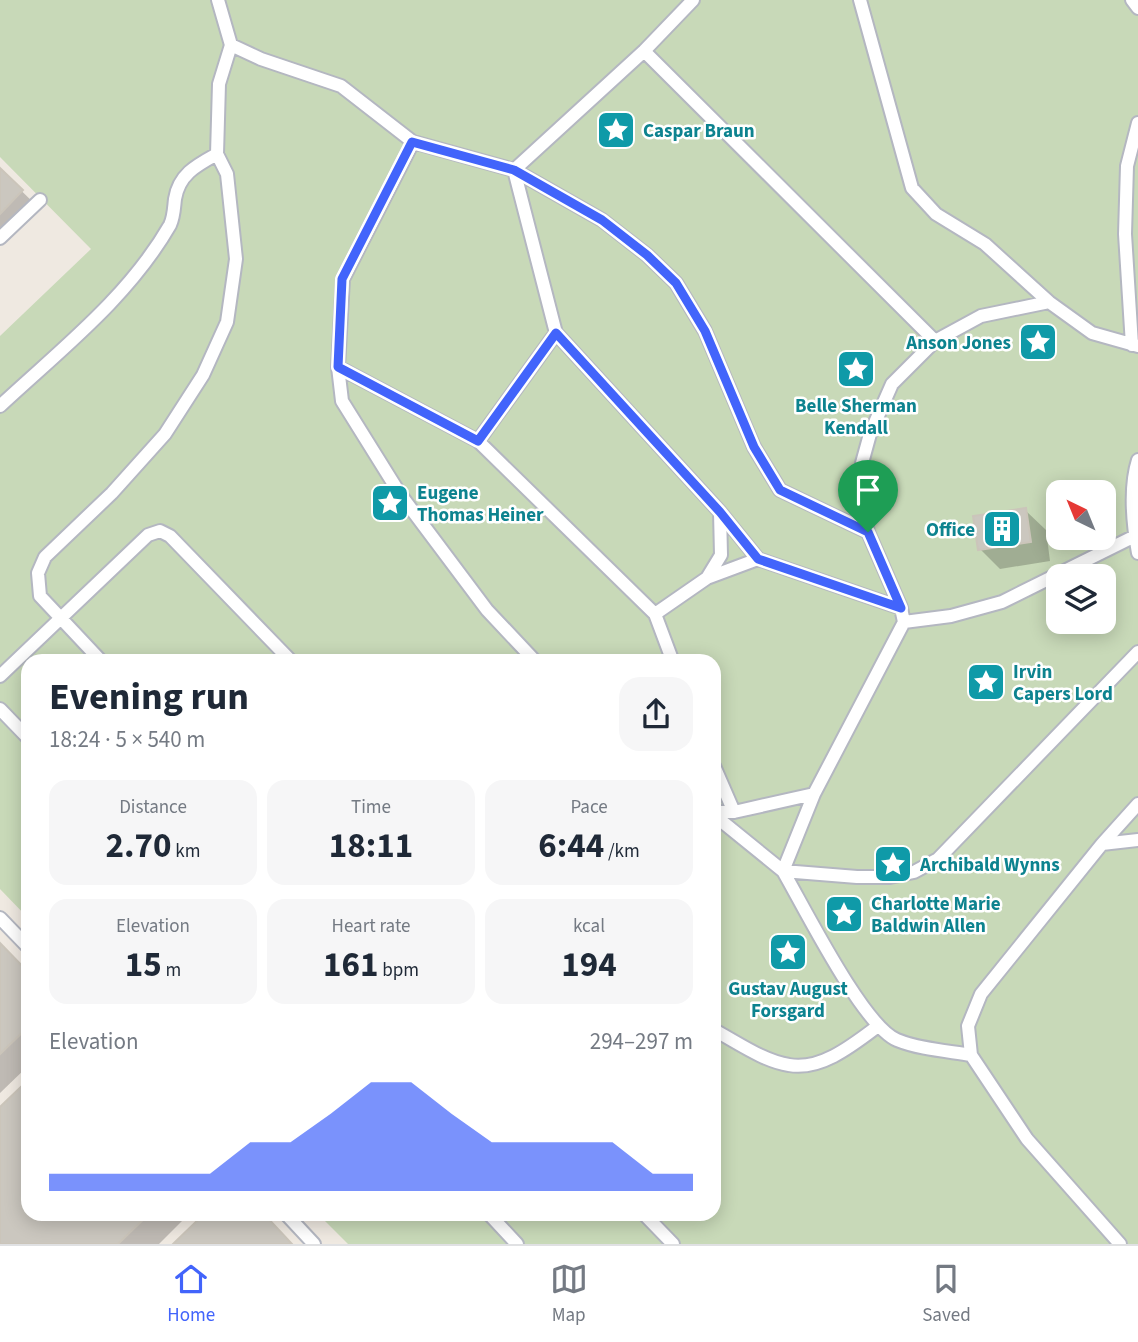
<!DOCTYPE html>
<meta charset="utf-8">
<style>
body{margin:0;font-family:"Source Sans 3",sans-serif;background:#f6f6f7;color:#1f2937;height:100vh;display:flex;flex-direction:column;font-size:26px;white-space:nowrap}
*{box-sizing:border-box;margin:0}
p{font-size:23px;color:#747a83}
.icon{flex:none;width:38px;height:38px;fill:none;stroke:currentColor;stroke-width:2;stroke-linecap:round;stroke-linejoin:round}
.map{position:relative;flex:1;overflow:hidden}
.details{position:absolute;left:21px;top:654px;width:700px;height:567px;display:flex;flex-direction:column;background:#fff;border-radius:21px;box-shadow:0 4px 18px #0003}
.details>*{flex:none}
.needle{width:46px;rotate:317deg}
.fabs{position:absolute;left:1046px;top:480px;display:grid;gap:14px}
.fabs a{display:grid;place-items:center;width:70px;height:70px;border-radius:14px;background:#fff;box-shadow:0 4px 18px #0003;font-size:35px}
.pin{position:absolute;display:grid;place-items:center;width:60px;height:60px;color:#fff;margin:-72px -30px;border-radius:50% 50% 50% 0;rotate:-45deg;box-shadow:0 0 7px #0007}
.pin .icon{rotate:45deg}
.round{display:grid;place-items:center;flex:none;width:74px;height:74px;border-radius:21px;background:#f6f6f7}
.summary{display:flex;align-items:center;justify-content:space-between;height:119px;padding:0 28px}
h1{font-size:38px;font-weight:700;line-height:52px}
.figures{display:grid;grid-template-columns:repeat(3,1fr);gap:10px;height:119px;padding:7px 28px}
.figures div{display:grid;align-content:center;border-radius:18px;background:#f6f6f7;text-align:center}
.figures b{font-size:35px;font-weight:700}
.figures small{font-size:19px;font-weight:400}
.figures p{font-size:19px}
.chart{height:196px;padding:14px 28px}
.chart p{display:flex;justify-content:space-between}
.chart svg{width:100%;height:126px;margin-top:7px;fill:#4264fb;opacity:.7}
.menu{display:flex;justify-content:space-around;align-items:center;height:98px;border-top:2px solid #e0e1e3;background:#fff;font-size:19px;color:#747a83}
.menu a{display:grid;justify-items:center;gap:4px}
.menu .on{color:#4264fb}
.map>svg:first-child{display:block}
</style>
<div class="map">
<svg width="1138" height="1244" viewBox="0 0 1138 1244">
<rect width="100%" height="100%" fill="#efe9e1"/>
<!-- cemetery -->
<path fill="#c8d9b8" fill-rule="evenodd" d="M0,0H1138V1244H348L319,1215L714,1214V662H28V918L0,889V336L91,249L0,157ZM1059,492H1104V537H1059ZM1059,576H1104V621H1059Z"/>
<!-- shadow -->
<path fill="#0003" d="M0,170L37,206L0,244Z
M1025,510L1046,530L1050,561L1000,569L980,549Z
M0,944L28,974V1066L0,1093Z
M28,1083V1214H189L159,1244H0V1110Z"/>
<!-- building -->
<path fill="#cbc7bf" stroke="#cbc5ba" stroke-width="2" d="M0,168L23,190L0,214Z
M1026,508L1031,542L978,550L973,516Z
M0,943L28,972V1027L0,1054Z
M28,1080V1214H149L118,1244H0V1107Z
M204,1214H264L292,1244H173Z"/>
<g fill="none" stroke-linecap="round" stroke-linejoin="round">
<defs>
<path id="service" d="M218,0L231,45L261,59L341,86L413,142L514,170L644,51L693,0
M860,0L912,188L936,214L985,244L1049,302L1092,333L1138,346
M1132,0L1138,8
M644,51L935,341
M413,142L343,279L338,367L342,401L400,494L487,610L536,662
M514,170L602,220L647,255L676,283L705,331L754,447L780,490L868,532
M0,238L40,200
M1049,302L981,316L935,341L892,384L870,434L862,463L859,492L868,532L901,608L904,622L814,794L783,871C804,907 863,1026 897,1040C919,1049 947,1051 971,1055L968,1026L981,994L1102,844L1138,804
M556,333L720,512L758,559L901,608
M1132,345L1125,234L1127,166L1138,123
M338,367L478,441L655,614L673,662
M0,406C60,350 128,298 170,225C174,217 174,207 175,199C179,174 197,165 217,154
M478,441L556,333L514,170
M1138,460C1129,488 1133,525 1138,553
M707,578L758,559
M655,614L707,578L721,555L720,512
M904,622L951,616L1002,602L1135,536
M102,662L40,596L38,573L45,557L112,493L165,434L203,375L227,322L236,259L227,174L217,154L219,84L231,45
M0,676L148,535L160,531L170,536L292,662
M0,709L28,738
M714,766L734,812
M714,812H734L814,794
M714,815L783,871L857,877H890L914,872L938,859L1138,652
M1102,844L1138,840
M0,918L28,947
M714,1030C737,1042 763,1061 789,1065C821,1071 854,1044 878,1026
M971,1055L1027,1139L1120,1244
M286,1214L314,1244
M489,1214L517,1244
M644,1214L673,1244"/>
</defs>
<!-- service casing -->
<use href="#service" stroke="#b4b7c1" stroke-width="16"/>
<!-- service -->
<use href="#service" stroke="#fff" stroke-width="12"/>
</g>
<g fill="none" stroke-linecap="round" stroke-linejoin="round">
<defs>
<path id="route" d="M412,142L514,170L602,220L647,255L676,283L705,331L754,447L780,490L868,532L901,608L758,559L720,512L556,333L478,441L338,367L342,279Z"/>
</defs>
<!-- route casing -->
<use href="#route" stroke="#fff" stroke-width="14"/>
<!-- route -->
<use href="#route" stroke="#4264fb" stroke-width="9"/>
</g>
<!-- icons -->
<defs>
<symbol id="sight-square" viewBox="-11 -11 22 22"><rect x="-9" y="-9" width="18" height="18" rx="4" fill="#0f9aa8" stroke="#fff"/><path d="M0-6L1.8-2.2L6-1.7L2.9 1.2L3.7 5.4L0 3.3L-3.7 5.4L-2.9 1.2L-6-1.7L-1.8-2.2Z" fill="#fff"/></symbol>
<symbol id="building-square" viewBox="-11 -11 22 22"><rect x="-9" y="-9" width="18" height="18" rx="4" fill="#0f9aa8" stroke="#fff"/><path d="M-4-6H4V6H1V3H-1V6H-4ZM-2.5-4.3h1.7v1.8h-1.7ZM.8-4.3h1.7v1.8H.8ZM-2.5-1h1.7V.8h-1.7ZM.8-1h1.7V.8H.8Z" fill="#fff"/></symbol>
</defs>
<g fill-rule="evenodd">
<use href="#sight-square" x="594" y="108" width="44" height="44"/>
<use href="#sight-square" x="1016" y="320" width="44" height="44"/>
<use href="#sight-square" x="834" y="347" width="44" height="44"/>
<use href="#sight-square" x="368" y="481" width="44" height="44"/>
<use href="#building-square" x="980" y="507" width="44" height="44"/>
<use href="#sight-square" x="964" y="660" width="44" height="44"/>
<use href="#sight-square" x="871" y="842" width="44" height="44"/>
<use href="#sight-square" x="822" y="892" width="44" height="44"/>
<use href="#sight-square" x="766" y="930" width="44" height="44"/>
</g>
<g text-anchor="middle" stroke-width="5" stroke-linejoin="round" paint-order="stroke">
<!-- culture labels -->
<g font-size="19" font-weight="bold" fill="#0d838f" stroke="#fff" text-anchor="start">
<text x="643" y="137">Caspar Braun</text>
<text x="1011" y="349" text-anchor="end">Anson Jones</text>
<text x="856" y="412" text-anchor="middle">Belle Sherman<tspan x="856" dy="22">Kendall</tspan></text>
<text x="417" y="499">Eugene<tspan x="417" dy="22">Thomas Heiner</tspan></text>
<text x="975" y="536" text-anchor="end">Office</text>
<text x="1013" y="678">Irvin<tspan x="1013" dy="22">Capers Lord</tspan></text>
<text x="920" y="871">Archibald Wynns</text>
<text x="871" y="910">Charlotte Marie<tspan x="871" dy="22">Baldwin Allen</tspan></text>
<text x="788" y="995" text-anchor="middle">Gustav August<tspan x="788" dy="22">Forsgard</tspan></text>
</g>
</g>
</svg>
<div class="fabs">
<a><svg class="needle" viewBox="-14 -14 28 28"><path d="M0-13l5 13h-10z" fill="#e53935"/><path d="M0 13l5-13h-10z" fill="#747a83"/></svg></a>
<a><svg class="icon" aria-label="layers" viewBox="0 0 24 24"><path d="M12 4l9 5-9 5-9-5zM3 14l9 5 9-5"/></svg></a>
</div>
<div class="pin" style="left:868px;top:532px;background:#1e9e55"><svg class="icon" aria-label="arrive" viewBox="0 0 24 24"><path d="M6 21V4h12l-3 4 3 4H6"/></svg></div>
<section class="details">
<div class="summary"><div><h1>Evening run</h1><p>18:24 · 5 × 540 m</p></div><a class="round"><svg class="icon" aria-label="share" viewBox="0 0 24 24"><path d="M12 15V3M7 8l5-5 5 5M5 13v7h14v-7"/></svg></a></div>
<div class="figures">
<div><p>Distance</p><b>2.70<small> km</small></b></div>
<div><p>Time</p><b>18:11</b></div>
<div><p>Pace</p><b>6:44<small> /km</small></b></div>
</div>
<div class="figures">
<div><p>Elevation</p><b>15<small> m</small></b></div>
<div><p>Heart rate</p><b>161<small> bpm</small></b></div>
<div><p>kcal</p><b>194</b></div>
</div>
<div class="chart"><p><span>Elevation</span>294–297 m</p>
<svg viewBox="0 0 160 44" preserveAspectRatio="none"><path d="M0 44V38L10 38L20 38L30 38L40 38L50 27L60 27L70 17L80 6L90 6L100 17L110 27L120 27L130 27L140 27L150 38L160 38V44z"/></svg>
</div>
</section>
</div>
<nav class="menu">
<a class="on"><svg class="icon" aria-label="home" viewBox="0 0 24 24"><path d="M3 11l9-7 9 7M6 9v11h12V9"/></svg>Home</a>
<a><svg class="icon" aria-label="map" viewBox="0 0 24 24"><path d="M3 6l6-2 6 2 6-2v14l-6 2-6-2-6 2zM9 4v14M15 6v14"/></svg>Map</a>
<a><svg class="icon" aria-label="saved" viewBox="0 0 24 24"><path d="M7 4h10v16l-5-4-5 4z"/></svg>Saved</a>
</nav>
